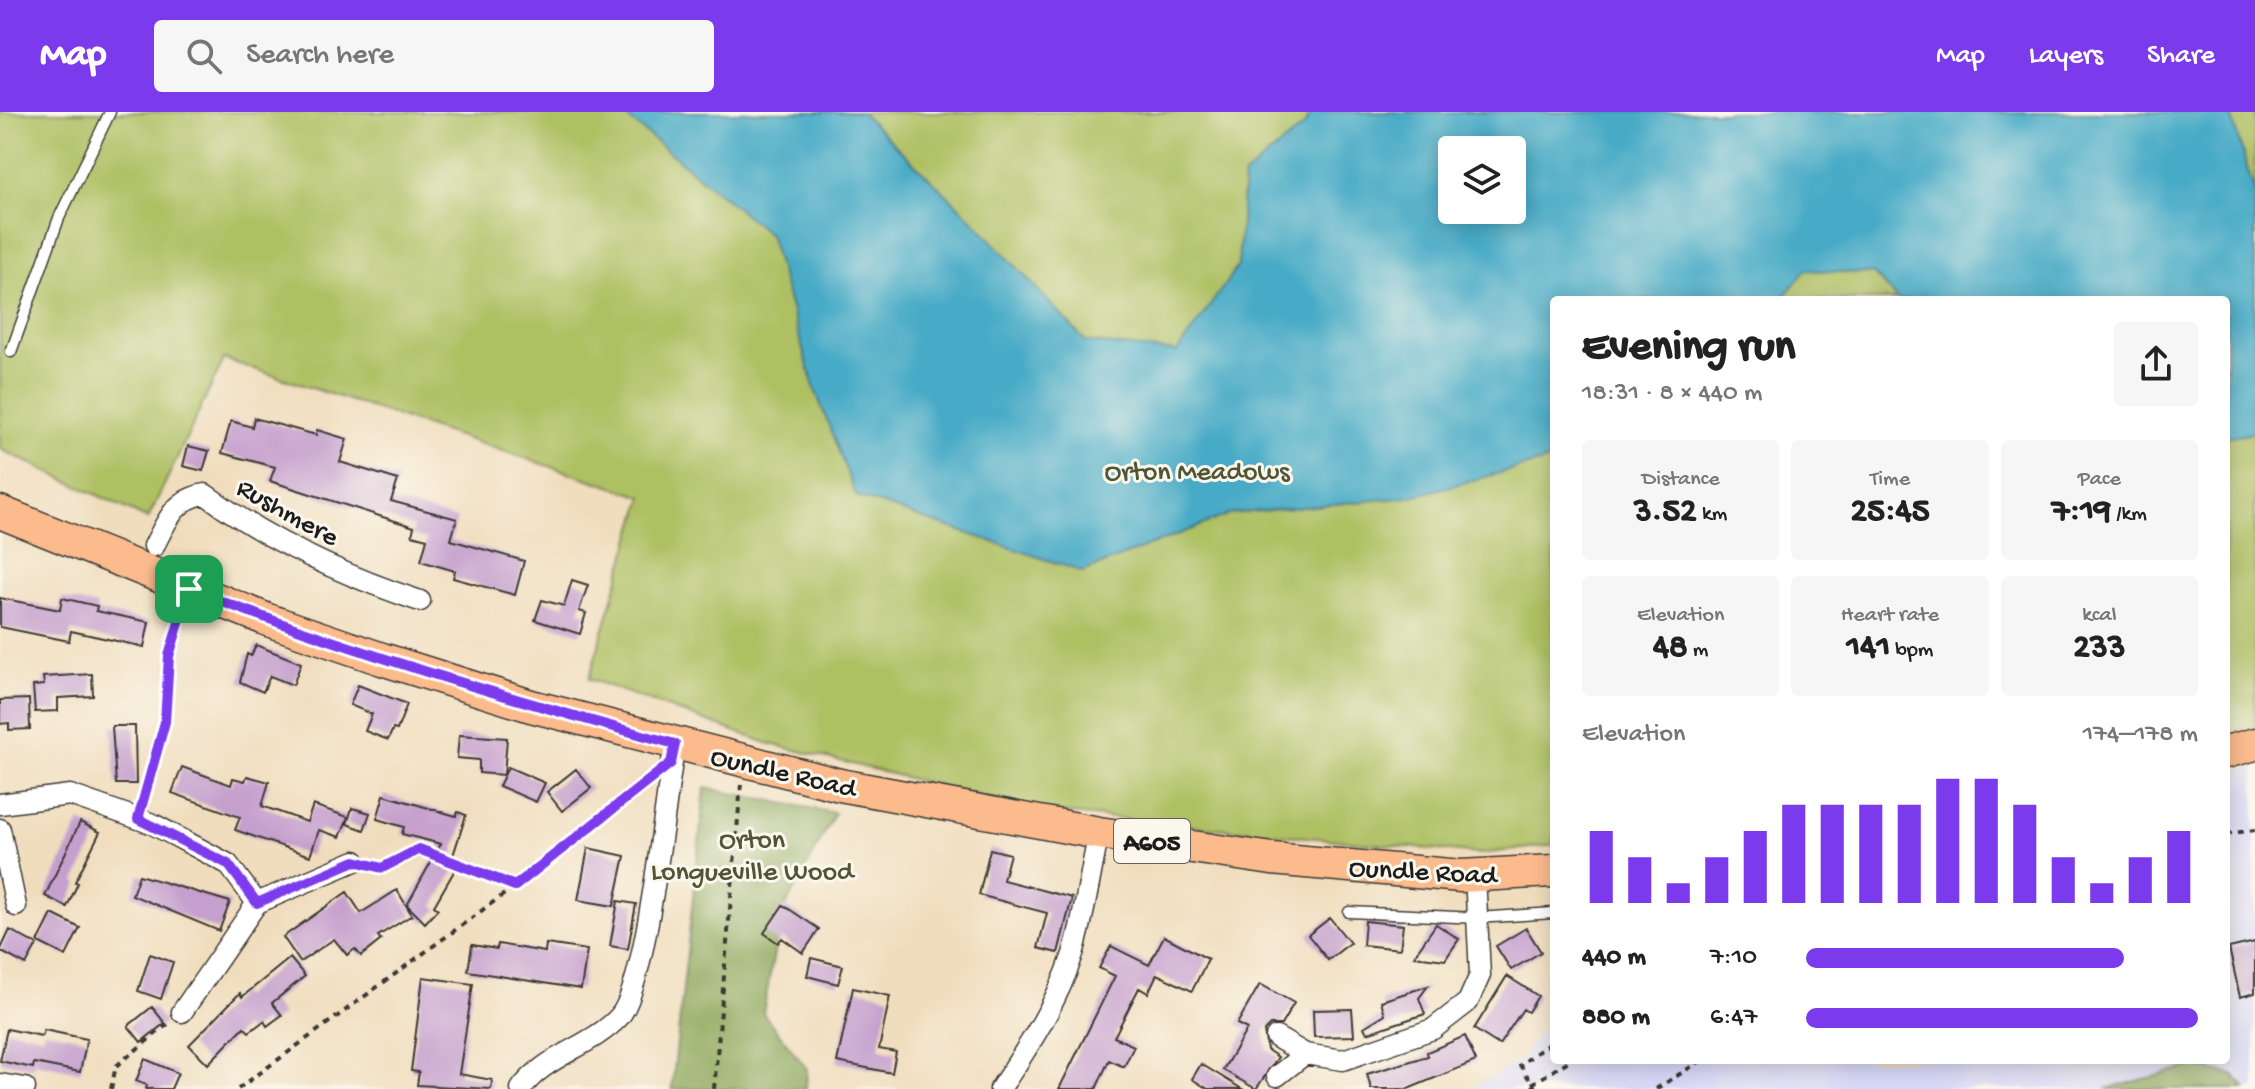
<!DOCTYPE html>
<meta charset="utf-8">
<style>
body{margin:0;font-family:"Gochi Hand",sans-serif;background:#f6f6f6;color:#222;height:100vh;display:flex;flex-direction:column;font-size:30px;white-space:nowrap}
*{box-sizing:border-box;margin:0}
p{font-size:26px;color:#767676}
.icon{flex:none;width:44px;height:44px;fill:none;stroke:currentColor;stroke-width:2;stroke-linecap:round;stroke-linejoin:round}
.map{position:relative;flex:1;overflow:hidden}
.drawer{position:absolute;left:1550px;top:184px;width:680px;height:768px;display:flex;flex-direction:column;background:#fff;border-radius:8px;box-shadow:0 4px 20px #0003}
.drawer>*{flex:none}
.fabs{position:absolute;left:1438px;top:24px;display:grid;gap:16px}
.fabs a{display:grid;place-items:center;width:88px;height:88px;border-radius:8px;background:#fff;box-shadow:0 4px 20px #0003;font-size:40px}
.pin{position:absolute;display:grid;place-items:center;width:68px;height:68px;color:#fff;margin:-34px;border-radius:16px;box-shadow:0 4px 12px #0006}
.round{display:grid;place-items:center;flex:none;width:84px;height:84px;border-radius:8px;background:#f6f6f6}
.summary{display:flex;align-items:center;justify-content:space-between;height:136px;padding:0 32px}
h1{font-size:44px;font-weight:700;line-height:60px}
.stats{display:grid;grid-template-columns:repeat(3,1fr);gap:12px;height:136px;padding:8px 32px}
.stats div{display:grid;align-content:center;border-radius:8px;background:#f6f6f6;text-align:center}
.stats b{font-size:34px;font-weight:700}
.stats small{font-size:22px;font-weight:400}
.stats p{font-size:22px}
.chart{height:224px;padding:16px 32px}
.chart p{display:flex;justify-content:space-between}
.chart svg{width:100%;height:144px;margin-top:8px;stroke:#7c3aed;stroke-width:6}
ul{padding:0 32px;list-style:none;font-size:26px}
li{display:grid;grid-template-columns:128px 96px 1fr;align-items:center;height:60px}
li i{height:20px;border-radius:10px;background:#7c3aed}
header{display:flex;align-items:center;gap:48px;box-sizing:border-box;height:112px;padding:0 40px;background:#7c3aed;color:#fff}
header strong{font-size:38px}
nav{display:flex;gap:44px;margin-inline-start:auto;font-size:28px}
.search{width:560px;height:72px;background:#f6f6f6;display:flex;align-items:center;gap:20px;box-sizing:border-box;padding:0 28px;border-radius:8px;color:#767676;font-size:30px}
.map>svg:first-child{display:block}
</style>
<header>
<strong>Map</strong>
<div class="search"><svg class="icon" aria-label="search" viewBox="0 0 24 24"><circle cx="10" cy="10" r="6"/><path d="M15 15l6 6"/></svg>Search here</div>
<nav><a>Map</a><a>Layers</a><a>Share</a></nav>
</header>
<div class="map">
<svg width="2255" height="977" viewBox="0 0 2255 977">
<rect width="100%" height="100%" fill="#fbf7ec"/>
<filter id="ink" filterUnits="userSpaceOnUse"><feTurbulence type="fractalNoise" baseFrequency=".0125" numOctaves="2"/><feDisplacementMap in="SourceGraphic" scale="16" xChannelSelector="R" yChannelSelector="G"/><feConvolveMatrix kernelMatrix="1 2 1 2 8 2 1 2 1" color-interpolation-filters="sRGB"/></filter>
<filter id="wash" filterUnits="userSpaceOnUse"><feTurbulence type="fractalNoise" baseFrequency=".006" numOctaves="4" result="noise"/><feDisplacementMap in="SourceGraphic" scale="32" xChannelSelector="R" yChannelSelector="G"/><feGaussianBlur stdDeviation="1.8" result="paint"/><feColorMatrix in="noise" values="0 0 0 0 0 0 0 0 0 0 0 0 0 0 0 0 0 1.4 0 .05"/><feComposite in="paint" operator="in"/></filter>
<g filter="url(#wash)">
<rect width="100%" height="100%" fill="#f0ddbd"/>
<!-- built -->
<path fill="#d7d7f8" d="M2255,654V977H2247L2233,963L2193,954L2106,977H1471L1519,949L1554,901V948H2226V661Z"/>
<!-- green -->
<path fill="#afc063" stroke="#666e40" stroke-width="2" fill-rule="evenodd" d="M0,0H2255V614L2226,621V188H1554V733L1480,742L1041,699L767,631L589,567L643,385L224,247L148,407L0,337ZM1452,38H1512V98H1452Z"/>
<!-- forest -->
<path fill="#8ba659" stroke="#54613a" stroke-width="2" d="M705,676L835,701L781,803L763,901L807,957L806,977H672Z
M2193,954L2233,963L2247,977H2106Z"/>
<!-- water -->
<path fill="#46aac6" stroke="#316371" stroke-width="2" fill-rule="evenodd" d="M620,0H861L974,109L1086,230L1177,240L1238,154L1244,63L1304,14L1312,0H2230L2255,81V320L2226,325V188H1897L1874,162L1806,158L1781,188H1554V347L1409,385L1230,402L1083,460L856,384L814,275L769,122ZM1452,38H1512V98H1452Z"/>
<g id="blocks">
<!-- building -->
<path fill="#c59fcd" d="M254,306L316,323L317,318L347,327L340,350L398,368L391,389L457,407L451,428L524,449L515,483L453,466L455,459L421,449L427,427L412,423L414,415L270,369L275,355L222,341L231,309L252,315Z
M188,334L209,339L203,359L183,354Z
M572,468L588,473L579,499L586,501L580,522L535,508L542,488L564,494Z
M0,486L60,498L62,486L97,494L96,499L149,510L144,535L71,519L69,529L0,515Z
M256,533L301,551L293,573L270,564L263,580L240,570L247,542L251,544Z
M92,562L93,584L58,586V599L35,600L33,574L44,573L43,565Z
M358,573L407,592L397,618L393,617L388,628L365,619L372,602L350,593Z
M29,587L30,617L9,618V611L0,612V588Z
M112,614H135L136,672H116Z
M459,623L507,626L504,663L479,661V648L457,646Z
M182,655L231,673L233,666L245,669L247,664L269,670L262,694L307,710L313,693L348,705L340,725L319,718L310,744L235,718L240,705L172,681Z
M508,655L545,671L536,690L499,674Z
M576,657L591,676L562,699L547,680Z
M384,683L456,704L458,700L466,703L450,753L456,756L434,794L438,797L425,811L407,793L441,732L402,722L404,715L377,707Z
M352,696L370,701L364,718L347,712Z
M80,710L100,720L75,770L78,771L67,795L45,784Z
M588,736L625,744L614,794L578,788Z
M990,737L1010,742L1003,768L1072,786L1058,841L1038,836L1047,801L979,783Z
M139,763L230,790L219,819L132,783Z
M397,778L412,803L378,824L381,828L361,844L355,837L347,843L334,827L300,850L283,825L347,780L361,801Z
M618,789L636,792L628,837L610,834Z
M783,793L819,817L803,841L782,826L778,831L764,821Z
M52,802L80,816L66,844L38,830Z
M1330,806L1350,831L1328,848L1308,823Z
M1365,809L1403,813L1400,837L1363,833Z
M1436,812L1459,827L1445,848L1414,844Z
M1526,816L1541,840L1511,858L1496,834Z
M10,818L37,833L26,853L0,839Z
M1164,824L1208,847L1192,879L1157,862L1148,881L1139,876L1114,925L1134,934L1124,955L1109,948L1096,977H1059L1115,864L1099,856L1111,834L1149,853Z
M2255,830V881L2240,885L2229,836Z
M498,832L545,840L546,832L587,838L581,877L468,859L472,833L497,837Z
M150,842L173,850L161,887L138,879Z
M290,846L305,864L272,891L282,903L267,914L264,909L249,920L244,915L208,952L189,933L240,881L242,885Z
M811,846L843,854L838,872L807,864Z
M1507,864L1538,884L1528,900L1523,897L1499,933L1474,917Z
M423,865L473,872L459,962L492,968L491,977L417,973L419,960L411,959Z
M1260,872L1294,891L1281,913H1270L1264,919L1267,938L1278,945L1256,977L1223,958L1247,917L1237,912Z
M1428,874L1419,886L1425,902L1367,921L1364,915L1385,902L1381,889Z
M853,876L890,884L879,937L896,940L892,961L837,950Z
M152,895L165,911L141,930L128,914Z
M1352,897L1354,924L1314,925L1313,898Z
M7,917L42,924L44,918L87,927L80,960L34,951L33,956L0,949Z
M1465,924L1476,949L1408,977H1371L1367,962L1428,944L1427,940Z
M145,947L178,961L171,977H146L147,973L136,969Z
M1201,952L1242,977H1208L1192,967Z"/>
</g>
</g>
<g filter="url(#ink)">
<use href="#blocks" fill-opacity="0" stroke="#3c3934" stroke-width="2"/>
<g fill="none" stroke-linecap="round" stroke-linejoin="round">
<defs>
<path id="service" d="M11,240L59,106L110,0
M1349,800L1477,806L1554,801"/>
<path id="minor" d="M154,434C167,408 175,387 205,382C269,429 345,464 420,489
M0,692L70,683L153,712L228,752L257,791
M0,717L16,794
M182,900L257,791L355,749
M1276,925L1305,942L1343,948L1433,917L1468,890L1480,863L1475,763
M1277,964L1305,942
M0,972L25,976
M521,977C544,944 591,935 619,905C647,874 665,684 675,632
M1000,977C1029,934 1057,891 1073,842C1085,803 1090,761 1099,721"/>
<path id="primary" d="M0,400L268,508L382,547L531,594L840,673L1099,721L1272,747L1461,764L1554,759
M2226,640L2255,632"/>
</defs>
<!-- service casing -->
<use href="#service" stroke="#3c3934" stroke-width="13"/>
<!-- minor casing -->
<use href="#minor" stroke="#3c3934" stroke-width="23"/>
<!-- primary casing -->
<use href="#primary" stroke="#3c3934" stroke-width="35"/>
<!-- path -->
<path stroke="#3c3934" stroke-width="4" stroke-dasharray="6 6" stroke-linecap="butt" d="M143,689L165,610L169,544L182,499
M2226,722L2255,718
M373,754L382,756L419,737L515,774
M1594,948H1598
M1532,972L1570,948
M111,977L116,954L168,912
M238,977L518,772L649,669
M714,977L741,673
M1536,977L1520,953L1554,928
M1656,977L1702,948"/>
<!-- service -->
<use href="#service" stroke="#fff" stroke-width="10"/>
<!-- minor -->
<use href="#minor" stroke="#fff" stroke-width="20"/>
<!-- primary -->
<use href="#primary" stroke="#fbbb8d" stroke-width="32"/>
</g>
</g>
<g fill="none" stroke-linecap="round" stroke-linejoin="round" filter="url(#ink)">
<defs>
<path id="route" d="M189,477C348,539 510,587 675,632L671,651L515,774L419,737L382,756L355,749L257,791L228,752L138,707L165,610L169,544Z"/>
</defs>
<!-- route casing -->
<use href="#route" stroke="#fff" stroke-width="16"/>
<!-- route -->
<use href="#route" stroke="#7c3aed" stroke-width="10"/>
</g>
<g text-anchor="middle" stroke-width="6" stroke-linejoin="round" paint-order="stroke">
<!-- shield labels -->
<rect fill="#fbf7ec" stroke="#5f5e5a" stroke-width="2" x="1114" y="707" width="76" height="44" rx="6"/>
<g font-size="26" font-weight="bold" fill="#1c1c1c">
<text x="1152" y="738">A605</text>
</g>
<!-- park labels -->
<g font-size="28" fill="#4f5535" stroke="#fbf7ec">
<text x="1197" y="367">Orton Meadows</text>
<text x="752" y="735">Orton<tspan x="752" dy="32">Longueville Wood</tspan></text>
</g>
<!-- street labels -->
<g font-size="28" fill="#1c1c1c" stroke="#fbf7ec">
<text transform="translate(289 398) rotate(29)" y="10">Rushmere</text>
<text transform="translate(784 658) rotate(13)" y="10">Oundle Road</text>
<text transform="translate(1423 757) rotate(3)" y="10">Oundle Road</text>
</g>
</g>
</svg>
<div class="fabs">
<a><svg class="icon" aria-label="layers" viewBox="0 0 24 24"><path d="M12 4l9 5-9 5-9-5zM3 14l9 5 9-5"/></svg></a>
</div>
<div class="pin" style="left:189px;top:477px;background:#1e9e55"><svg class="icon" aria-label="arrive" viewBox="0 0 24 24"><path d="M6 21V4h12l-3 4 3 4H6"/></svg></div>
<section class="drawer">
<div class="summary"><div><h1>Evening run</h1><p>18:31 · 8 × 440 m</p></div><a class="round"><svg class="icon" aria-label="share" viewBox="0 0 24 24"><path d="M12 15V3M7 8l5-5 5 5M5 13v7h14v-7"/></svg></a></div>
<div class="stats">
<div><p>Distance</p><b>3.52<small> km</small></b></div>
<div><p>Time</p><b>25:45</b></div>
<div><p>Pace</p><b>7:19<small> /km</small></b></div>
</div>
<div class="stats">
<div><p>Elevation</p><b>48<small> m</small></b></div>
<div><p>Heart rate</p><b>141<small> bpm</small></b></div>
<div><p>kcal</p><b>233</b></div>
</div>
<div class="chart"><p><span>Elevation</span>174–178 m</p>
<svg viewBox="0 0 160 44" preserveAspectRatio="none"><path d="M5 44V22M15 44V30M25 44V38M35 44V30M45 44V22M55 44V14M65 44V14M75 44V14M85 44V14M95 44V6M105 44V6M115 44V14M125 44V30M135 44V38M145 44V30M155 44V22"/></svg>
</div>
<ul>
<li><b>440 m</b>7:10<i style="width:81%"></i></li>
<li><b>880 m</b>6:47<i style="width:100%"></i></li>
</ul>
</section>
</div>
